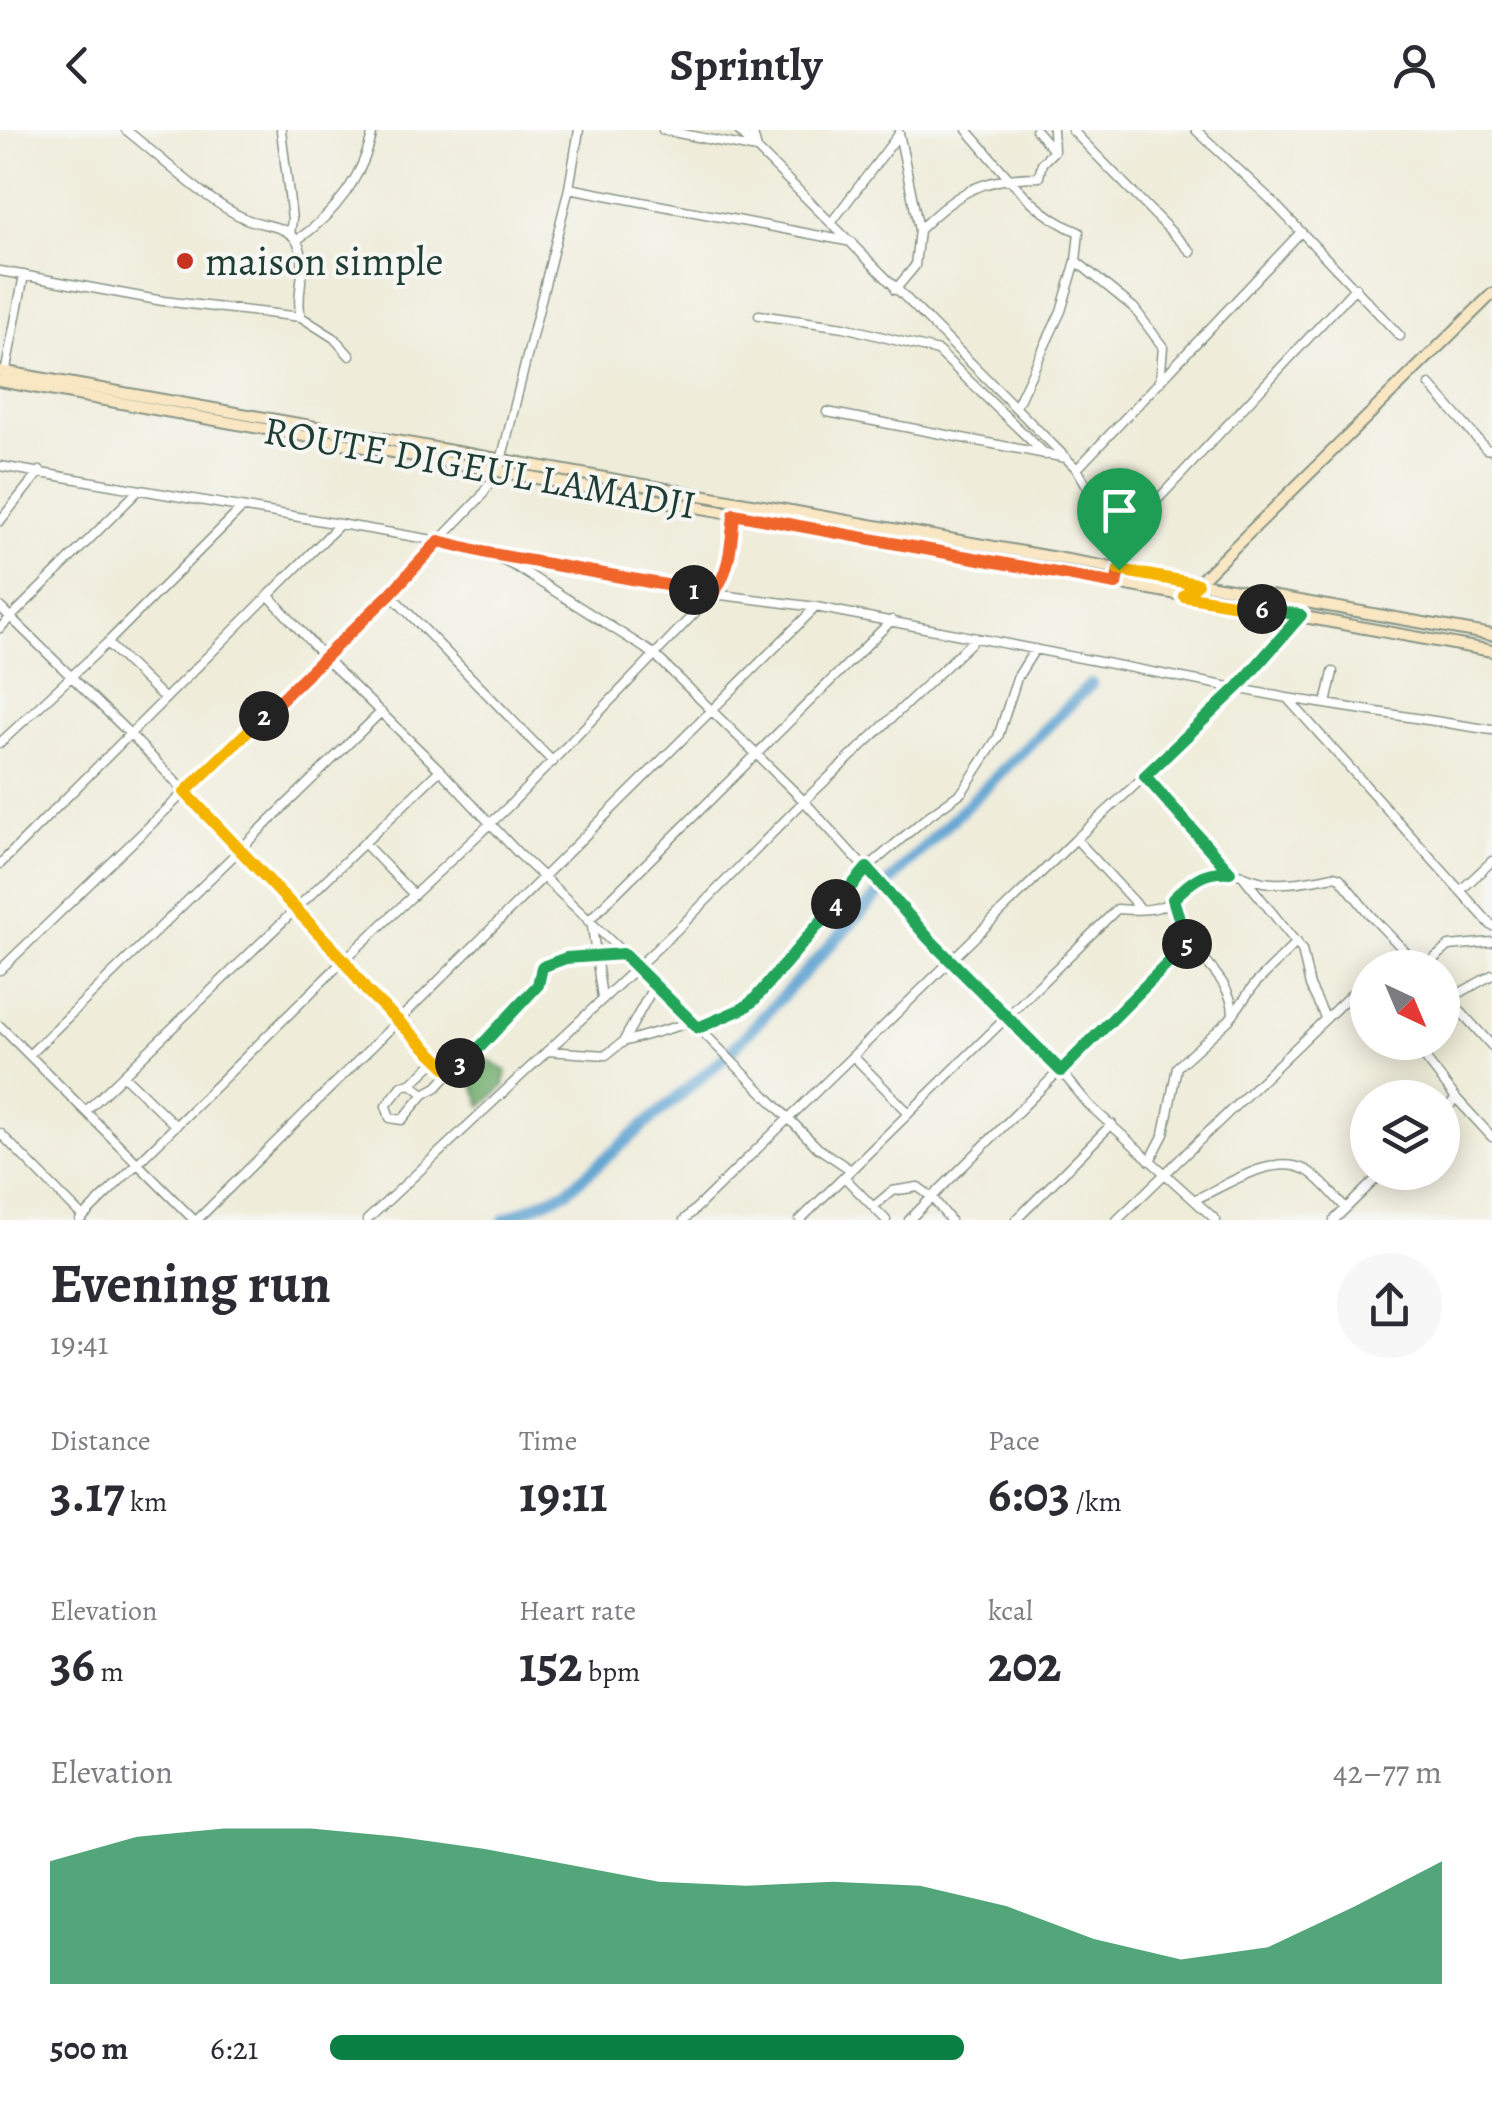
<!DOCTYPE html>
<meta charset="utf-8">
<style>
body{margin:0;font-family:Alegreya,serif;background:#f7f7f7;color:#2b2b33;height:100vh;display:flex;flex-direction:column;font-size:38px;white-space:nowrap}
*{box-sizing:border-box;margin:0}
p{font-size:32px;color:#7c7c81}
.icon{flex:none;width:55px;height:55px;fill:none;stroke:currentColor;stroke-width:2;stroke-linecap:round;stroke-linejoin:round}
.map{position:relative;height:1090px;overflow:hidden}
.sheet{display:flex;flex-direction:column;background:#fff;flex:1}
.sheet>*{flex:none}
.needle{width:65px;rotate:136deg}
.tools{position:absolute;left:1350px;top:820px;display:grid;gap:20px}
.tools a{display:grid;place-items:center;width:110px;height:110px;border-radius:50%;background:#fff;box-shadow:0 5px 25px #0003;font-size:50px}
.pin{position:absolute;display:grid;place-items:center;width:85px;height:85px;color:#fff;margin:-102px -42px;border-radius:50% 50% 50% 0;rotate:-45deg;box-shadow:0 0 10px #0007}
.pin .icon{rotate:45deg}
.km{position:absolute;width:50px;height:50px;margin:-25px;border-radius:50%;background:#222;color:#fff;font-size:28px;line-height:50px;text-align:center}
.round{display:grid;place-items:center;flex:none;width:105px;height:105px;border-radius:52px;background:#f7f7f7}
.summary{display:flex;align-items:center;justify-content:space-between;height:170px;padding:0 50px}
h1{font-size:55px;font-weight:700;line-height:75px}
.figures{display:grid;grid-template-columns:repeat(3,1fr);gap:15px;height:170px;padding:10px 50px}
.figures div{display:grid;align-content:center}
.figures b{font-size:50px;font-weight:700}
.figures small{font-size:28px;font-weight:400}
.figures p{font-size:28px}
.chart{height:280px;padding:20px 50px}
.chart p{display:flex;justify-content:space-between}
.chart svg{width:100%;height:180px;margin-top:10px;fill:#0b8043;opacity:.7}
ul{padding:0 50px;list-style:none;font-size:32px}
li{display:grid;grid-template-columns:160px 120px 1fr;align-items:center;height:75px}
li i{height:25px;border-radius:12px;background:#0b8043}
header{display:flex;justify-content:space-between;align-items:center;height:130px;padding:0 50px;background:#fff;font-size:45px;font-weight:700}
.map>svg:first-child{display:block}
</style>
<header><svg class="icon" aria-label="back" viewBox="0 0 24 24"><path d="M15 5l-7 7 7 7"/></svg>Sprintly<svg class="icon" aria-label="person" viewBox="0 0 24 24"><circle cx="12" cy="8" r="4"/><path d="M4 21q1-7 8-7t8 7"/></svg></header>
<div class="map">
<svg width="1492" height="1090" viewBox="0 0 1492 1090">
<rect width="100%" height="100%" fill="#f6f6f2"/>
<filter id="ink" filterUnits="userSpaceOnUse"><feTurbulence type="fractalNoise" baseFrequency=".01" numOctaves="2"/><feDisplacementMap in="SourceGraphic" scale="20" xChannelSelector="R" yChannelSelector="G"/><feConvolveMatrix kernelMatrix="1 2 1 2 8 2 1 2 1" color-interpolation-filters="sRGB"/></filter>
<filter id="wash" filterUnits="userSpaceOnUse"><feTurbulence type="fractalNoise" baseFrequency=".0048" numOctaves="4" result="noise"/><feDisplacementMap in="SourceGraphic" scale="40" xChannelSelector="R" yChannelSelector="G"/><feGaussianBlur stdDeviation="2.25" result="paint"/><feColorMatrix in="noise" values="0 0 0 0 0 0 0 0 0 0 0 0 0 0 0 0 0 1.4 0 .05"/><feComposite in="paint" operator="in"/></filter>
<g filter="url(#wash)">
<rect width="100%" height="100%" fill="#efecd9"/>
<!-- forest -->
<path fill="#72ae6e" stroke="#487651" stroke-width="2.5" d="M484,928L506,941L504,956L482,976L474,956L466,947L476,933Z"/>
<g fill="none" stroke-linecap="round" stroke-linejoin="round">
<!-- river -->
<path stroke="#5ba1d0" stroke-width="12" d="M504,1090L567,1061L726,926L907,734L1091,554"/>
</g>
</g>
<g filter="url(#ink)">
<g fill="none" stroke-linecap="round" stroke-linejoin="round">
<defs>
<path id="street" d="M126,0C162,28 205,71 246,89C260,95 286,95 296,110C311,133 294,162 301,187
M281,0L292,89L290,104
M663,0L757,19L752,0
M738,0L1077,339L1123,417
M967,0C1001,37 1031,84 1079,102L1076,131L1134,178L1163,217L1160,252
M1036,0L1054,21
M1072,0L1191,122
M1196,0L1270,69L1400,206
M569,58L852,112
M831,93L899,4
M919,100C957,62 983,47 1039,47L1042,33L1054,21L1053,0
M297,110C334,85 364,46 373,0
M0,141L163,171L301,187L334,208L350,226
M895,160L915,136L919,100L899,3
M759,185L844,197L938,221L1046,325
M5,244L24,145
M1430,255L1486,319L1492,320
M1016,277L1061,181L1076,131
M827,282L1066,328
M0,336L439,411L487,423L518,438L654,524L804,671L929,809L1061,941L1089,975L1216,1090
M499,339L569,58L579,0
M1077,339L1301,102
M0,391L40,341
M501,426L713,464L816,477L1287,568L1492,600
M1116,454L1123,417L1134,395L1356,157
M390,464L553,632
M269,466L325,528L440,640L519,724L636,835L818,1018L851,1040
M0,477L130,604L344,830L365,860L451,941
M0,498L139,360
M107,513L165,569
M1288,569L1492,796
M1326,574L1333,542
M0,613L107,513L242,378
M1145,647L1230,741
M1076,709L1141,779
M364,713L414,765
M0,734L340,394
M1242,745L1302,820L1310,856L1326,889
M1461,760L1492,731
M588,791L892,490
M592,796L602,868
M1189,812C1206,833 1233,856 1233,884
M1385,838H1413
M1423,838L1449,816L1492,812
M0,840L359,494L481,367L488,355
M1442,861L1492,916
M1442,873L1492,845
M0,896L194,1090
M698,898L754,871L867,738L927,687L962,662L998,607L1017,548L1035,519
M623,912L655,854
M1413,912L1456,968L1442,984
M547,921L606,925L623,912L692,892
M29,925L381,582
M853,926L909,983
M438,929L411,954L424,964L437,957C465,924 533,878 542,837L566,828L623,823
M123,945L176,996
M411,954L402,956L386,976L390,988L402,990L424,964
M1456,968L1492,1007
M86,981L440,640
M0,1003L83,1087
M1150,1031L1164,1004L1177,937L1229,890L1255,854L1297,812
M844,1047L886,1090
M1196,1069C1227,1055 1272,1023 1306,1040C1321,1048 1334,1067 1346,1078
M873,1077L892,1061L918,1057L932,1067L950,1090
M80,1090L344,830L508,677L713,464L728,438L734,384
M197,1090L816,477
M367,1090L683,794L804,671L976,508
M684,1090L1076,709L1180,614L1239,557L1301,485
M800,1090L1117,779C1135,780 1157,782 1171,771C1183,761 1193,745 1209,742C1228,737 1245,748 1263,752C1286,756 1311,750 1334,746L1340,748L1370,785L1421,838
M909,1090L1189,812L1173,769
M1016,1090L1112,994
M1117,1090L1368,848
M1334,1090L1383,1042"/>
<path id="secondary" d="M0,241L1492,505
M0,251L1492,521
M1197,454L1492,164"/>
</defs>
<!-- street casing -->
<use href="#street" stroke="#879486" stroke-width="11"/>
<!-- secondary casing -->
<use href="#secondary" stroke="#879486" stroke-width="14"/>
<!-- street -->
<use href="#street" stroke="#fff" stroke-width="8"/>
<!-- secondary -->
<use href="#secondary" stroke="#f9e7c3" stroke-width="10"/>
</g>
</g>
<g fill="none" stroke-linecap="round" stroke-linejoin="round" filter="url(#ink)">
<defs>
<path id="split-1" d="M694,460L713,464C731,440 731,413 734,384L1116,454L1119,440"/>
<path id="split-2" d="M264,586L390,464L439,411L487,423L694,460"/>
<path id="split-3" d="M264,586L185,662L344,830L366,860L450,941L460,933"/>
<path id="split-4" d="M460,933L481,916L538,855L542,837L566,828L623,824L698,898L744,878L754,870L836,774"/>
<path id="split-5" d="M836,774L867,738L929,809L1061,941L1187,814"/>
<path id="split-6" d="M1187,814L1173,769C1191,751 1204,740 1230,742L1145,646L1239,556L1301,485L1262,479"/>
<path id="split-7" d="M1119,440L1197,454L1184,466L1262,479"/>
</defs>
<!-- split-1 casing -->
<use href="#split-1" stroke="#fff" stroke-width="20"/>
<!-- split-2 casing -->
<use href="#split-2" stroke="#fff" stroke-width="20"/>
<!-- split-3 casing -->
<use href="#split-3" stroke="#fff" stroke-width="20"/>
<!-- split-4 casing -->
<use href="#split-4" stroke="#fff" stroke-width="20"/>
<!-- split-5 casing -->
<use href="#split-5" stroke="#fff" stroke-width="20"/>
<!-- split-6 casing -->
<use href="#split-6" stroke="#fff" stroke-width="20"/>
<!-- split-7 casing -->
<use href="#split-7" stroke="#fff" stroke-width="20"/>
<!-- split-1 -->
<use href="#split-1" stroke="#f0652b" stroke-width="12"/>
<!-- split-2 -->
<use href="#split-2" stroke="#f0652b" stroke-width="12"/>
<!-- split-3 -->
<use href="#split-3" stroke="#f5b400" stroke-width="12"/>
<!-- split-4 -->
<use href="#split-4" stroke="#22a559" stroke-width="12"/>
<!-- split-5 -->
<use href="#split-5" stroke="#22a559" stroke-width="12"/>
<!-- split-6 -->
<use href="#split-6" stroke="#22a559" stroke-width="12"/>
<!-- split-7 -->
<use href="#split-7" stroke="#f5b400" stroke-width="12"/>
</g>
<!-- markers -->
<circle fill="#c8321e" stroke="#f6f6f2" stroke-width="4" cx="185" cy="131" r="10"/>
<g text-anchor="middle" stroke-width="8" stroke-linejoin="round" paint-order="stroke">
<!-- poi labels -->
<g font-size="40" fill="#1f3d34" stroke="#f6f6f2" text-anchor="start">
<text x="205" y="145">maison simple</text>
</g>
<!-- street labels -->
<g font-size="40" fill="#1f3d34" stroke="#f6f6f2">
<text transform="translate(480 337) rotate(10)" y="14">ROUTE DIGEUL LAMADJI</text>
</g>
</g>
</svg>
<div class="tools">
<a><svg class="needle" viewBox="-14 -14 28 28"><path d="M0-13l5 13h-10z" fill="#e53935"/><path d="M0 13l5-13h-10z" fill="#7c7c81"/></svg></a>
<a><svg class="icon" aria-label="layers" viewBox="0 0 24 24"><path d="M12 4l9 5-9 5-9-5zM3 14l9 5 9-5"/></svg></a>
</div>
<div class="pin" style="left:1119px;top:440px;background:#1e9e55"><svg class="icon" aria-label="arrive" viewBox="0 0 24 24"><path d="M6 21V4h12l-3 4 3 4H6"/></svg></div>
<b class="km" style="left:694px;top:460px">1</b>
<b class="km" style="left:264px;top:586px">2</b>
<b class="km" style="left:460px;top:933px">3</b>
<b class="km" style="left:836px;top:774px">4</b>
<b class="km" style="left:1187px;top:814px">5</b>
<b class="km" style="left:1262px;top:479px">6</b>
</div>
<section class="sheet">
<div class="summary"><div><h1>Evening run</h1><p>19:41</p></div><a class="round"><svg class="icon" aria-label="share" viewBox="0 0 24 24"><path d="M12 15V3M7 8l5-5 5 5M5 13v7h14v-7"/></svg></a></div>
<div class="figures">
<div><p>Distance</p><b>3.17<small> km</small></b></div>
<div><p>Time</p><b>19:11</b></div>
<div><p>Pace</p><b>6:03<small> /km</small></b></div>
</div>
<div class="figures">
<div><p>Elevation</p><b>36<small> m</small></b></div>
<div><p>Heart rate</p><b>152<small> bpm</small></b></div>
<div><p>kcal</p><b>202</b></div>
</div>
<div class="chart"><p><span>Elevation</span>42–77 m</p>
<svg viewBox="0 0 160 44" preserveAspectRatio="none"><path d="M0 44V14L10 8L20 6L30 6L40 8L50 11L60 15L70 19L80 20L90 19L100 20L110 25L120 33L130 38L140 35L150 25L160 14V44z"/></svg>
</div>
<ul>
<li><b>500 m</b>6:21<i style="width:57%"></i></li>
</ul>
</section>
